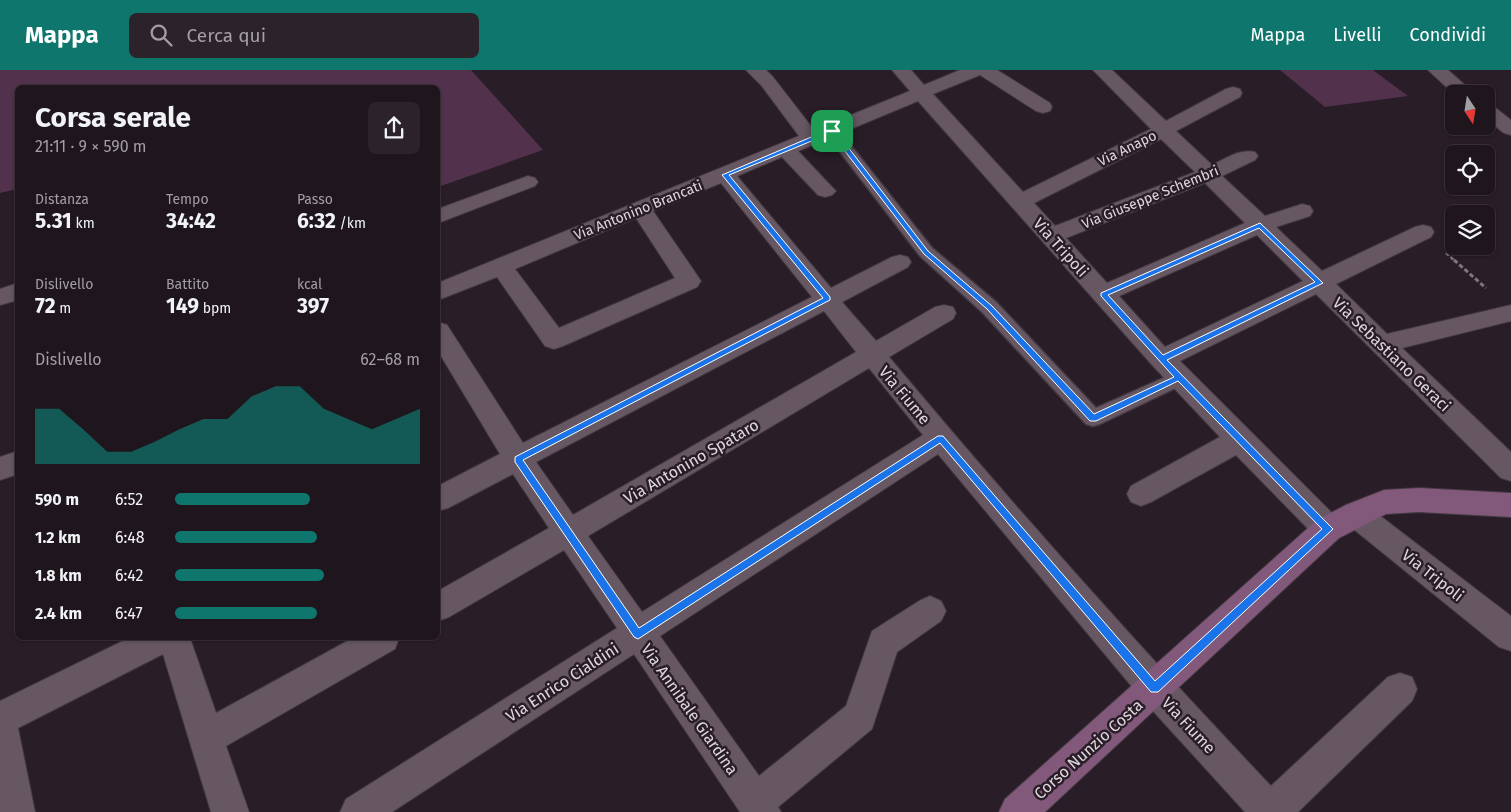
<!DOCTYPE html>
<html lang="it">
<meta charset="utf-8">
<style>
body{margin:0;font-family:"Fira Sans",sans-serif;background:#2c232a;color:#f1f3f6;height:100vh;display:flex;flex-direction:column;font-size:19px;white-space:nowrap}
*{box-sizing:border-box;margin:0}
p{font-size:16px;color:#a19fa4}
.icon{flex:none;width:28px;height:28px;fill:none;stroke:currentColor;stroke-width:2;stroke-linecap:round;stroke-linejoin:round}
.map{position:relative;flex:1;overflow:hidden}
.panel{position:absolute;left:15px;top:15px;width:425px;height:555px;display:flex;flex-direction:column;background:#1f161d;border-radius:8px;box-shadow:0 1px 4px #0004,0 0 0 1px #3c353b}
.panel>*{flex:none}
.needle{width:32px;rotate:168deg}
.tools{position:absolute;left:1445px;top:15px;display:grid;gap:10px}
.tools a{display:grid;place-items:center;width:50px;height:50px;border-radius:8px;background:#1f161d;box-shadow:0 1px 4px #0004,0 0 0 1px #3c353b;font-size:25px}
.pin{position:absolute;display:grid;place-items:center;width:42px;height:42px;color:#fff;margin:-21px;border-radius:10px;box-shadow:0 2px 8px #0006}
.round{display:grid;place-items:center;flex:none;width:52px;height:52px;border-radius:8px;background:#2c232a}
.overview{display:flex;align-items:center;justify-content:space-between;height:85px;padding:0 20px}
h1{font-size:28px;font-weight:700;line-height:38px}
.stats{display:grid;grid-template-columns:repeat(3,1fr);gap:8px;height:85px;padding:5px 20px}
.stats div{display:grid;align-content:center}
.stats b{font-size:21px;font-weight:700}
.stats small{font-size:14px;font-weight:400}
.stats p{font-size:14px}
.chart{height:140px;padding:10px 20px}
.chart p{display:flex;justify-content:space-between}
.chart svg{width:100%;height:90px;margin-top:5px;fill:#0f766e;opacity:.7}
ul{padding:0 20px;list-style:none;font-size:16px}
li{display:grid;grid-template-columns:80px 60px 1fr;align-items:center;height:38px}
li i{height:12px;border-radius:6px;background:#0f766e}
header{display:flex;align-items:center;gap:30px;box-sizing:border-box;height:70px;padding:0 25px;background:#0f766e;color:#fff}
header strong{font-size:24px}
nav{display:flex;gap:28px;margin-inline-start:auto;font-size:18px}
.search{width:350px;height:45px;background:#2c232a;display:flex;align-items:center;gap:12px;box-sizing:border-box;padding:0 18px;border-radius:8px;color:#a19fa4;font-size:19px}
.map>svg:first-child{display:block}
</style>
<header>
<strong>Mappa</strong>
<div class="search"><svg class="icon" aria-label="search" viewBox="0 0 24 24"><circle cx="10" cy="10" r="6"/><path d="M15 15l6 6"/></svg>Cerca qui</div>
<nav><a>Mappa</a><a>Livelli</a><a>Condividi</a></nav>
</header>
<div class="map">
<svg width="1511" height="742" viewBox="0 0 1511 742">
<rect width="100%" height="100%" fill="#291d27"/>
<!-- green -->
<path fill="#52314d" d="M0,0H471L543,80L438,117V18H18L17,119L0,123Z
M1280,0H1373L1408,26L1325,37Z"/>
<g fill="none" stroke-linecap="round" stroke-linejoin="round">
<defs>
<path id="lane" d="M832,56L837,58L932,178L996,232L1096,338L1179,301L1186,303L1189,308L1186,313L1100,354L1093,356L1086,354L982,242L920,186L824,61L827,58Z"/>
<path id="street" d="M746,0H766L773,7L814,60L910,21L892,0H911L924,15L960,0H997L1050,33L1052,37L1050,41L1043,43L1036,41L980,5L933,24L1023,122L1151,59L1093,0H1112L1166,51L1226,19L1233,17L1240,19L1242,23L1240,27L1176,61L1212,95C1225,89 1240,78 1255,82L1258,86L1255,90L1222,106L1265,146L1302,134L1310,136L1313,141L1310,146L1276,157L1322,201L1415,157L1423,155L1431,157L1434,162L1431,167L1336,214L1387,264L1511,235V251L1402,278L1511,382V411L1501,408L1316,224L1180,291L1339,450L1343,459L1339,468L1328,472L1317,468L1236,385L1151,432L1141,436L1131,432L1127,424L1131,416L1220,367L1153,296L918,31L798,81L832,117L836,121L832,125L825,127L818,125L782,87L737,106L831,218L892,187L900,185L908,187L911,192L908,197L842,232L876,271L935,237L944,235L953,237L956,243L953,249L889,287C1012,434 1139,577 1271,716L1388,607L1400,603L1412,607L1417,619L1412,631L1298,742H1245L1143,630L938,384L660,566L759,706L846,636L872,561L919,531L930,526L941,531L946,541L941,551L897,582L872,659L778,737L781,742H740L634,584L392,742H340L346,729L617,558L564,480L449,547L438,551V521L549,458L513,404L448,438L438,441V416L500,384L438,281V252L447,255L523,373L812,227L721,113L653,141L701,211L697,217L563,276L554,279L545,276L497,207L438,230V213L799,66L761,15ZM1161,69L1195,102L1055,156L1034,133ZM1205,113L1245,153L1107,213L1066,168ZM636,148L675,208L559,258L515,199ZM1257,165L1303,211L1165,277L1119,226ZM824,241L856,282L573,445L536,392ZM869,298L923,365L642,542L588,466Z
M1428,0H1448L1475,24H1454Z
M1486,34L1493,36L1511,50V65L1504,63L1486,49Z
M528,106L535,108L538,112L535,116L438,153V139Z
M18,213V230L0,235V219Z
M18,381V404L0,410V387Z
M1356,432L1366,435L1511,546V581L1499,577L1346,453L1341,444L1346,435Z
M129,568H190L216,643L353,568H399L395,579L226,676L249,742H211L163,584L18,658L35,742H0V631Z"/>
<path id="secondary" d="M1419,418L1511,423V447L1419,442L1386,444L1339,468L1045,742H999L1005,729L1317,450L1346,435L1384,420Z"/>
</defs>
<!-- lane casing -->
<use href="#lane" stroke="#433941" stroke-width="3"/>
<!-- street casing -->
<use href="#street" stroke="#433941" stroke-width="2"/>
<!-- secondary casing -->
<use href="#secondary" stroke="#433941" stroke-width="2"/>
<!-- path-far1 -->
<path stroke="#81767f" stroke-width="2.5" stroke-dasharray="4 2" stroke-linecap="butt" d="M1446,183L1455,191"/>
<!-- path -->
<path stroke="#81767f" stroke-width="3" stroke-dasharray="4.5 2.5" stroke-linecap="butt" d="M1454,190L1486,218"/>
<!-- lane -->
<use href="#lane" fill="#665763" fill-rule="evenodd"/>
<!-- street -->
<use href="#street" fill="#665763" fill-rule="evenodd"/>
<!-- secondary -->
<use href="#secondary" fill="#82587b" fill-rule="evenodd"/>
</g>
<!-- route -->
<path fill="#1a73e8" stroke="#fff" fill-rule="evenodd" d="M830,59H834L928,181L992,236L1094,344L1174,307L1101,226V223L1260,153L1323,213L1167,290L1333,459L1158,622H1151L940,373L638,569L634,567L515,392V387L823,228L722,105ZM831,63L924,184L987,239L1090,351H1096L1178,311L1322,459L1155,611L943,366H938L639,558L523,390L830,230V227L729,105ZM1259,158L1315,212L1163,285L1108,225Z"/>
<g text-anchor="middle" stroke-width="5" stroke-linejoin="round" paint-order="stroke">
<!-- far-street labels -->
<g font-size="14" fill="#e0d7de" stroke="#291d27">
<text transform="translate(1127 78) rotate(-26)" y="5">Via Anapo</text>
<text transform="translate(1150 127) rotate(-22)" y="5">Via Giuseppe Schembri</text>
<text transform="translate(638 140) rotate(-22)" y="5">Via Antonino Brancati</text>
</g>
<!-- street labels -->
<g font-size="16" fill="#e0d7de" stroke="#291d27">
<text transform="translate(1061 177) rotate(48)" y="6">Via Tripoli</text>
<text transform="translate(1392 284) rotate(44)" y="6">Via Sebastiano Geraci</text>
<text transform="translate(905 325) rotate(50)" y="6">Via Fiume</text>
<text transform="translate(691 391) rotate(-30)" y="6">Via Antonino Spataro</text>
<text transform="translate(1433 505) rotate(38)" y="6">Via Tripoli</text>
<text transform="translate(562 612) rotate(-33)" y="6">Via Enrico Cialdini</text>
<text transform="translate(690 639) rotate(55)" y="6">Via Annibale Giardina</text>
<text transform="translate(1189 655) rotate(47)" y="6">Via Fiume</text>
<text transform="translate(1088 679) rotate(-42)" y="6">Corso Nunzio Costa</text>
</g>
</g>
</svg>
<div class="tools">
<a><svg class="needle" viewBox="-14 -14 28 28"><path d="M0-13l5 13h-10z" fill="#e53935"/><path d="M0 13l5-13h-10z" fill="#a19fa4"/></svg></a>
<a><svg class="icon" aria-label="locate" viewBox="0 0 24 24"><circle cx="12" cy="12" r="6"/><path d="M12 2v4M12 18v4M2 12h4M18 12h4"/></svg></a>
<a><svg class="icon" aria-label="layers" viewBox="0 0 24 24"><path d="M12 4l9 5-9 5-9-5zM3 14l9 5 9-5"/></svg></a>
</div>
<div class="pin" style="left:832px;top:61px;background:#1e9e55"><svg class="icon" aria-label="arrive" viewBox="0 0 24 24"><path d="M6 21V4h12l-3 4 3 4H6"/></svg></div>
<section class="panel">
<div class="overview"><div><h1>Corsa serale</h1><p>21:11 · 9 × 590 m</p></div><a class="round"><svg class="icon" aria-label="share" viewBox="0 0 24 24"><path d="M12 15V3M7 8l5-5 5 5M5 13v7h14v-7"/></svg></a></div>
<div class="stats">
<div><p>Distanza</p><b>5.31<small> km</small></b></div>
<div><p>Tempo</p><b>34:42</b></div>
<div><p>Passo</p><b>6:32<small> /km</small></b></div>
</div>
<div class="stats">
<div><p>Dislivello</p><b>72<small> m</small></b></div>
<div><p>Battito</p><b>149<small> bpm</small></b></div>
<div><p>kcal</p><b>397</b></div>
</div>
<div class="chart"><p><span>Dislivello</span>62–68 m</p>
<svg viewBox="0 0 160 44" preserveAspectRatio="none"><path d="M0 44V17L10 17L20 27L30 38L40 38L50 33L60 27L70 22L80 22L90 11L100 6L110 6L120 17L130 22L140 27L150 22L160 17V44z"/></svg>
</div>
<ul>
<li><b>590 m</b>6:52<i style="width:55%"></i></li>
<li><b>1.2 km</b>6:48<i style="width:58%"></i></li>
<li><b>1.8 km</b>6:42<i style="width:61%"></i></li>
<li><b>2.4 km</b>6:47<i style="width:58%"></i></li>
</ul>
</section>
</div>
